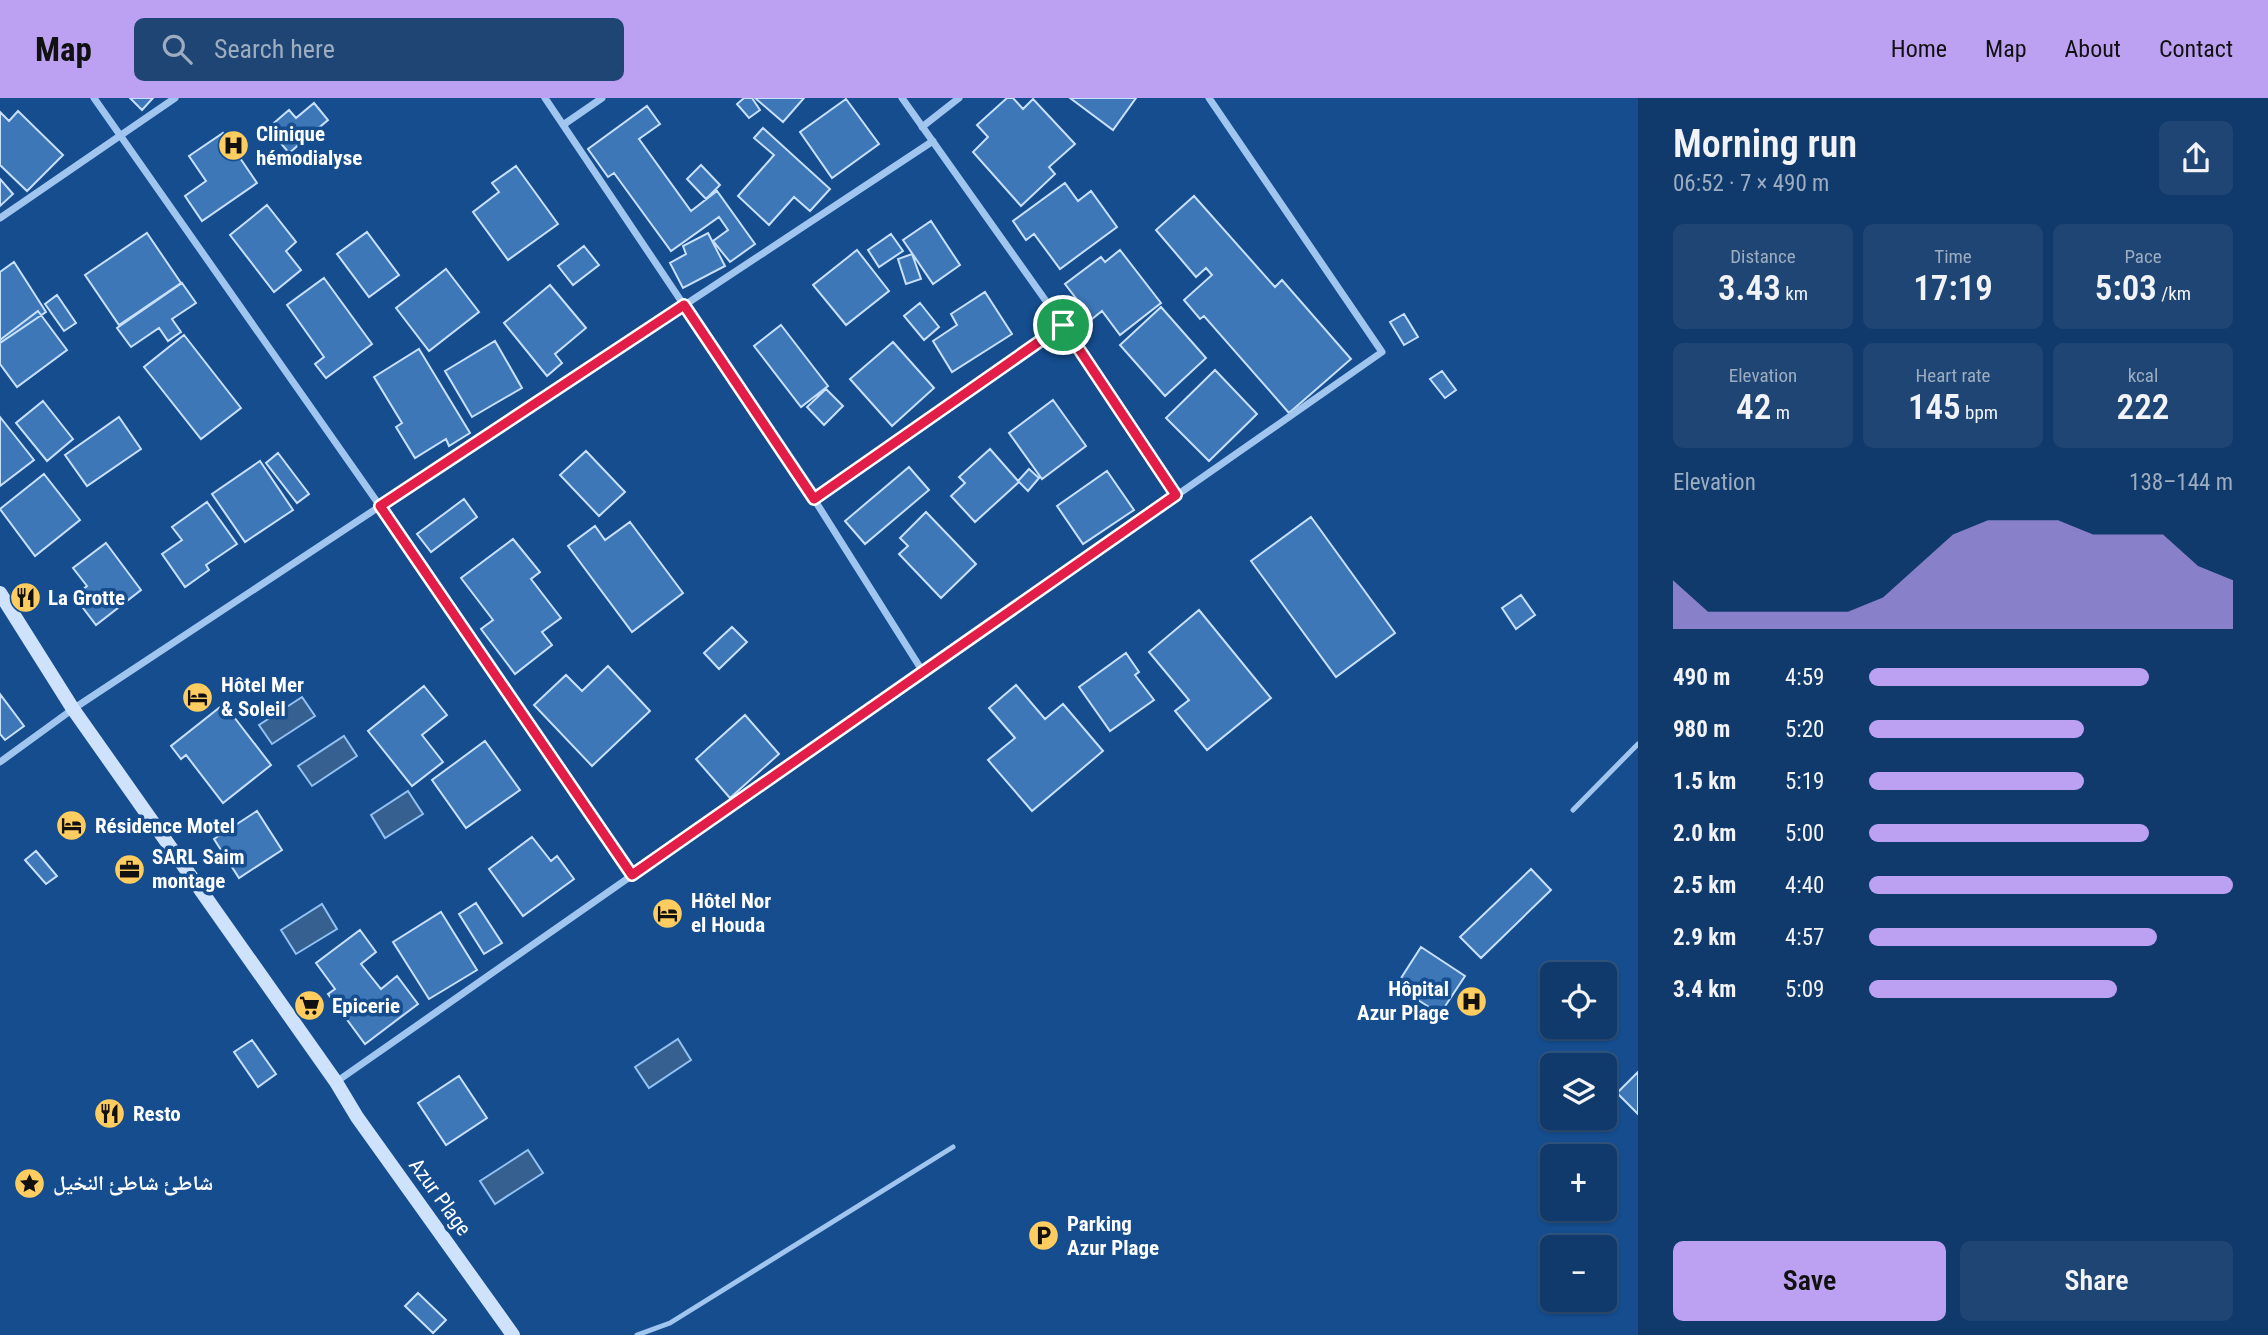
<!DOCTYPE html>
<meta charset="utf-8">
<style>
body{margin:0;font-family:"Roboto Condensed","Noto Naskh Arabic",sans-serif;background:#1e4573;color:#f1f3f6;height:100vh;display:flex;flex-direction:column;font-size:26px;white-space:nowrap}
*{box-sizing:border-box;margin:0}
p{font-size:23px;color:#9cadc1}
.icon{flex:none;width:38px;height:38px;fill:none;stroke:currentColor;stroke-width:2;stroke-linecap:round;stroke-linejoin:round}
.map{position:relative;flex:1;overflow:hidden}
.side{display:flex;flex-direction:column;background:#103a6b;width:630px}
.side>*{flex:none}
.fabs{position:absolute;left:1540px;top:864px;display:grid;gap:14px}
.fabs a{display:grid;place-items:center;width:77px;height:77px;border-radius:10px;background:#103a6b;box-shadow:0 2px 5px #0004,0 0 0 2px #30547e;font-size:35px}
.pin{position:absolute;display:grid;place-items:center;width:60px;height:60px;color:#fff;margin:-30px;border:4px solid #fff;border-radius:50%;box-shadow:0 2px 7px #0007}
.round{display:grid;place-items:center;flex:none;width:74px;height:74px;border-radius:10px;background:#1e4573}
.head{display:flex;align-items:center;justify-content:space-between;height:119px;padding:0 35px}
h1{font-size:38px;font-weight:600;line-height:52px}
.metrics{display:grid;grid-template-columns:repeat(3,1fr);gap:10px;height:119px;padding:7px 35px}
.metrics div{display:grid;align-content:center;border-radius:10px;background:#1e4573;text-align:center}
.metrics b{font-size:35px;font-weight:600}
.metrics small{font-size:19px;font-weight:400}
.metrics p{font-size:19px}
.chart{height:196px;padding:14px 35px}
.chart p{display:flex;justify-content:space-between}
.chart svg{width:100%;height:126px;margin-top:7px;fill:#bca0f2;opacity:.7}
.action{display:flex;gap:14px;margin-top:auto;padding:14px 35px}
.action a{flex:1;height:80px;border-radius:10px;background:#bca0f2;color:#111;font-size:28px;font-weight:600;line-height:80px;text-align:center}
.action a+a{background:#1e4573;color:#f1f3f6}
ul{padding:0 35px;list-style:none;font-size:23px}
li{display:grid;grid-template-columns:112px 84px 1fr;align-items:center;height:52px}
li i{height:18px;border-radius:9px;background:#bca0f2}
header{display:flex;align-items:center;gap:42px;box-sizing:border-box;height:98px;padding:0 35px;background:#bca0f2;color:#111}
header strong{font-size:33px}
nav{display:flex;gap:38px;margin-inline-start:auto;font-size:24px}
.search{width:490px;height:63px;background:#1e4573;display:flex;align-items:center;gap:18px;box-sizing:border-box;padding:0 24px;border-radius:10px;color:#9cadc1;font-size:26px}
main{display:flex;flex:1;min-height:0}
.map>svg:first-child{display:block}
</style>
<header>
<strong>Map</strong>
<div class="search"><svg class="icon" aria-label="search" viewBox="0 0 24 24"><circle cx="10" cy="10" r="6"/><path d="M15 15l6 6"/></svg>Search here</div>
<nav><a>Home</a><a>Map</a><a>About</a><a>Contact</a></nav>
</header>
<main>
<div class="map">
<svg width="1638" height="1237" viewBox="0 0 1638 1237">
<rect width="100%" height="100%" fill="#154d8f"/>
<!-- water -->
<path fill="#36608f" stroke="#92c1f3" stroke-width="2" d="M302,599L315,618L272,646L259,627Z
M344,638L357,658L312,688L298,668Z
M408,693L423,716L385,740L371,717Z
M322,806L337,831L296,856L281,832Z
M678,941L691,962L649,990L635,969Z
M528,1052L543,1075L495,1106L480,1083Z"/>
<!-- building -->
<path fill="#3d77b7" stroke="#c7e0fc" stroke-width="2" d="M130,0H153L142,12Z
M744,0H752L760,12L749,20L737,6Z
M755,0H804L783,24Z
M1007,0H1013L1023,11L1033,1L1075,46L1049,69L1055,76L1021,108L973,54L988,39L977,27Z
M1070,0H1136L1113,32Z
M846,1L879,46L832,80L800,34Z
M314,5L328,22L289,55L268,30L289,12L296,20Z
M647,8L660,26L639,41L691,113L717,93L755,146L730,164L713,143L728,132L719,119L671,153L614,75L608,79L588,51Z
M18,13L63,57L27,93L0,67V14L9,23Z
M763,30L830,91L810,113L794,99L769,127L738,98L774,57L754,40Z
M223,35L257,85L202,123L185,98L206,83L189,58Z
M701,67L720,87L706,101L687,81Z
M516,68L558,126L508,162L473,114L499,94L492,85Z
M0,81L13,96L0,108Z
M1065,85L1078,103L1091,93L1117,129L1060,171L1034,136L1026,142L1013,123Z
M1194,98L1275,189L1282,182L1351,261L1289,315L1204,218L1200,221L1184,202L1212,177L1206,170L1196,179L1156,132Z
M267,107L296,144L286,153L301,172L274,194L230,137Z
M931,123L960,167L933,186L903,142Z
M367,134L399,177L369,199L337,156Z
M147,135L181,185L119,227L85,177Z
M708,135L725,168L683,190L670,165L686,156L683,148Z
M891,136L903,153L879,169L868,152Z
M584,148L599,167L573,187L558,168Z
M857,152L889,193L846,227L813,187Z
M1120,152L1161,205L1120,237L1102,213L1092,221L1065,186L1101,159L1105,164Z
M912,156L921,181L906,186L898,161Z
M14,164L46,214L0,245V174Z
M446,171L479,214L429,253L396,210Z
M324,180L372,246L326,280L315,266L324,259L287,207Z
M182,185L196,205L172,221L181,234L168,243L159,230L131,249L117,230Z
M550,187L586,230L555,256L562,265L547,278L504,225Z
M985,194L1012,236L952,274L933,243L957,227L951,216Z
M57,197L76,225L64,233L45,206Z
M920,205L939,229L924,242L904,218Z
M1161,209L1206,260L1165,298L1120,247Z
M38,213L67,252L17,289L0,266V242Z
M1404,216L1418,239L1404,247L1390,224Z
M781,227L828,288L801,309L754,248Z
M184,237L241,310L201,341L144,269Z
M495,243L522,290L472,319L445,273Z
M893,244L934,290L892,328L850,281Z
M419,251L470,335L449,348L446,341L415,360L396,329L402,325L374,279Z
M1215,272L1257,316L1209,363L1166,320Z
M1442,273L1456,292L1445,300L1430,281Z
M826,291L843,308L824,327L807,309Z
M1053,302L1086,348L1042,381L1009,335Z
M43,303L73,341L47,363L16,325Z
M0,319L34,362L0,388Z
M119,319L141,351L87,388L65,357Z
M990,351L1019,384L975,424L951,398L965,385L959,379Z
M586,353L625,394L599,418L560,377Z
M278,355L309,396L297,405L266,365Z
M260,363L293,412L245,444L212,396Z
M909,369L929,392L865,446L845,423Z
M1029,371L1039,380L1028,393L1018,383Z
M1107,373L1134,412L1083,446L1057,408Z
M44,376L80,422L35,458L0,411Z
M464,401L477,419L431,454L417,436Z
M207,404L237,446L206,467L209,472L185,489L162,456L182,442L172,429Z
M926,414L976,466L941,500L899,456L908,448L900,440Z
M1311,419L1395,535L1336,579L1251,463Z
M630,424L683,495L632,534L568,448L595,428L605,442Z
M513,441L540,474L531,481L561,520L542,534L552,547L515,576L481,531L493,522L461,480Z
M106,445L141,492L96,527L74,498L87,488L73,470Z
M1521,497L1535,517L1516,531L1502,510Z
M1199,512L1271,600L1207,652L1175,613L1189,602L1149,554Z
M732,529L747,544L719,571L704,555Z
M1126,555L1139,574L1135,577L1154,602L1110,633L1079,589Z
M608,568L650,613L592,668L534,607L566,577L582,593Z
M1016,587L1045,621L1063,606L1103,653L1032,713L988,662L1015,640L989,610Z
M424,588L447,617L422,637L443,664L412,688L368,633Z
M0,596L24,628L5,642L0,636Z
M224,606L271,667L223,705L186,657L181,661L171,648Z
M745,617L779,656L730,700L696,661Z
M485,643L520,692L466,730L432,682Z
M257,713L282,752L239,780L214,741Z
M532,739L551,763L557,758L574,781L523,818L489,771Z
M36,753L57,778L46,786L25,762Z
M1531,771L1551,792L1481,860L1460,839Z
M476,805L502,845L484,856L459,816Z
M441,814L477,872L429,901L393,844Z
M360,832L376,854L361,866L381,891L397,878L418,906L365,946L328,896L335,891L316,865Z
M1421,849L1465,878L1440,916L1396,888Z
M252,942L276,976L258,989L234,954Z
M1638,974V1016L1617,995Z
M459,978L487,1020L446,1047L418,1005Z
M418,1195L446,1222L433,1235L405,1208Z"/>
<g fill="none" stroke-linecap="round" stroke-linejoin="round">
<!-- lane -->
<path stroke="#a0c6f0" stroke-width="5" d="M1573,712L1638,646
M637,1237L670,1225L953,1049"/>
<!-- street -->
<path stroke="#a0c6f0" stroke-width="7" d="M94,0L380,408L632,777
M545,0L814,401L923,574
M902,0L1063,227L1176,397
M563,27L602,0
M922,29L959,0
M0,120L175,0
M814,401L1063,227
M0,664L73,611L933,43
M336,984L1382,254L1209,0"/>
<!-- secondary -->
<path stroke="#cee3fb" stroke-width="14" d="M0,495L73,611L336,984L357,1019L513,1237"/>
</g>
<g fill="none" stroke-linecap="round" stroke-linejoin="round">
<defs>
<path id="route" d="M684,207L814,401L1063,227L1176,397L632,777L380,408Z"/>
</defs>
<!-- route casing -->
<use href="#route" stroke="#fff" stroke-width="14"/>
<!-- route -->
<use href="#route" stroke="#e11d48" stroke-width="9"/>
</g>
<!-- icons -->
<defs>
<symbol id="hospital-disc" viewBox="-11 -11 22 22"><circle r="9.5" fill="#ffcd5f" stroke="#154d8f"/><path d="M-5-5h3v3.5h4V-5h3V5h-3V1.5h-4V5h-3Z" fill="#111"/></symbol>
<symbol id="restaurant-disc" viewBox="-11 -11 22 22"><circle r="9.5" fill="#ffcd5f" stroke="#154d8f"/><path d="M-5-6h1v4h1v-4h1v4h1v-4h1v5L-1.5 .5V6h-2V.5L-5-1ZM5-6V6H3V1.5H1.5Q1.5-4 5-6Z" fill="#111"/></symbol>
<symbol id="hotel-disc" viewBox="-11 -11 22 22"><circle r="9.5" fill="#ffcd5f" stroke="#154d8f"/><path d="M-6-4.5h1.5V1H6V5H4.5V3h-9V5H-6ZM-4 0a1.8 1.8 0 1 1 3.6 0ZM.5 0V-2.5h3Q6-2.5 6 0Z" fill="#111"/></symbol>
<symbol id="office-disc" viewBox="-11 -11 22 22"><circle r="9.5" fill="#ffcd5f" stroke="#154d8f"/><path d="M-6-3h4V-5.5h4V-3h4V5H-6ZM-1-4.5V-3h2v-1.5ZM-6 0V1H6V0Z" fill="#111"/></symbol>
<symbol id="supermarket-disc" viewBox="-11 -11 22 22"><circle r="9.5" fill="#ffcd5f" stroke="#154d8f"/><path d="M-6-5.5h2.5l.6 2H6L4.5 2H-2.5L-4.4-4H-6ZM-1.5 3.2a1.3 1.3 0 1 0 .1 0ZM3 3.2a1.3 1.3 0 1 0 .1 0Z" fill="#111"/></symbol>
<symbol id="sight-disc" viewBox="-11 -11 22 22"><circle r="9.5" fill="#ffcd5f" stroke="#154d8f"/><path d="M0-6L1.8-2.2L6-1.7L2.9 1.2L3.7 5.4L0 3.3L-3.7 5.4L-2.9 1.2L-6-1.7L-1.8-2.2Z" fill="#111"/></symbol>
<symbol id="parking-disc" viewBox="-11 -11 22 22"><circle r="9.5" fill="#ffcd5f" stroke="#154d8f"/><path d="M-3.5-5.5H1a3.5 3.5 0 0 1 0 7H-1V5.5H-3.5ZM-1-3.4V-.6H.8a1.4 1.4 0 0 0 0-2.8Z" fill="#111"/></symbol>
</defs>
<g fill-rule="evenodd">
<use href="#hospital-disc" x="216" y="30" width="35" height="35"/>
<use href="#restaurant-disc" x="8" y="482" width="35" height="35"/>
<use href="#hotel-disc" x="180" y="582" width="35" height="35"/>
<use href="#hotel-disc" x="54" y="710" width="35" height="35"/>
<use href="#office-disc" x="112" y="754" width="35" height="35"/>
<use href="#hotel-disc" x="650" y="798" width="35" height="35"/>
<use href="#hospital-disc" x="1454" y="886" width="35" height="35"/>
<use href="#supermarket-disc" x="292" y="890" width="35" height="35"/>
<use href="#restaurant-disc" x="92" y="998" width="35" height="35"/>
<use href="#sight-disc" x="12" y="1068" width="35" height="35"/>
<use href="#parking-disc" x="1026" y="1120" width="35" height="35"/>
</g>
<g text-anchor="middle" stroke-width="7" stroke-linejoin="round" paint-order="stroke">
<!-- poi labels -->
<g font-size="21" font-weight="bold" fill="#fff" stroke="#154d8f" text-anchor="start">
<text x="256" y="43">Clinique<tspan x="256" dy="24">hémodialyse</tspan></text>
<text x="48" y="507">La Grotte</text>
<text x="221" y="594">Hôtel Mer<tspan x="221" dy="24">&amp; Soleil</tspan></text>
<text x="95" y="735">Résidence Motel</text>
<text x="152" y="766">SARL Saim<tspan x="152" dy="24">montage</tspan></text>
<text x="691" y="810">Hôtel Nor<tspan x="691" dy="24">el Houda</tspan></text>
<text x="1449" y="898" text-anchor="end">Hôpital<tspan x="1449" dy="24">Azur Plage</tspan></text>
<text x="332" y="915">Epicerie</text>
<text x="133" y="1023">Resto</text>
<text x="53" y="1092">شاطئ شاطئ النخيل</text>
<text x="1067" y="1133">Parking<tspan x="1067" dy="24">Azur Plage</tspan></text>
</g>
<!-- street labels -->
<g font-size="21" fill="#fff" stroke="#154d8f">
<text transform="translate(440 1099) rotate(54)" y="7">Azur Plage</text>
</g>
</g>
</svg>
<div class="fabs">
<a><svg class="icon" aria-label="locate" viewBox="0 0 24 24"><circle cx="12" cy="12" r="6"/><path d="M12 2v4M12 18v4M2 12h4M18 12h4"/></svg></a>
<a><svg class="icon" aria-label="layers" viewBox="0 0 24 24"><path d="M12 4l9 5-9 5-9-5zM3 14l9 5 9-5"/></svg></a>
<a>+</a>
<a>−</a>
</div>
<div class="pin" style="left:1063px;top:227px;background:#1e9e55"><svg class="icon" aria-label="arrive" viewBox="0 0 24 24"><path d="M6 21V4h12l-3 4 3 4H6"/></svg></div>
</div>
<section class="side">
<div class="head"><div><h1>Morning run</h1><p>06:52 · 7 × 490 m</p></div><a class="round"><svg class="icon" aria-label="share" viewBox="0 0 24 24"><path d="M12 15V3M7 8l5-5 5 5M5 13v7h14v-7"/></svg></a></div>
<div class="metrics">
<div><p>Distance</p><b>3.43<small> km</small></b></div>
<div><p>Time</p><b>17:19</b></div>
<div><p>Pace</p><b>5:03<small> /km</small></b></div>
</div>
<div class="metrics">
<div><p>Elevation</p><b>42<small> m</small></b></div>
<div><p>Heart rate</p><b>145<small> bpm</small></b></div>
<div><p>kcal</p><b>222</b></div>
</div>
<div class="chart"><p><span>Elevation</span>138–144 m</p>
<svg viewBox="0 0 160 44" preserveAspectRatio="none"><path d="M0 44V27L10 38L20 38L30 38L40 38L50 38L60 33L70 22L80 11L90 6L100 6L110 6L120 11L130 11L140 11L150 22L160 27V44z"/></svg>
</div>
<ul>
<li><b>490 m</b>4:59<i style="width:77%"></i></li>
<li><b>980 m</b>5:20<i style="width:59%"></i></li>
<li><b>1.5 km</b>5:19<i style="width:59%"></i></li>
<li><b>2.0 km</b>5:00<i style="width:77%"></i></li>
<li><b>2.5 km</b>4:40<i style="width:100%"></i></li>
<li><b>2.9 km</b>4:57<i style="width:79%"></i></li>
<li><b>3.4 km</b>5:09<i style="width:68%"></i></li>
</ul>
<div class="action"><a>Save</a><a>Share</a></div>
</section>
</main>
